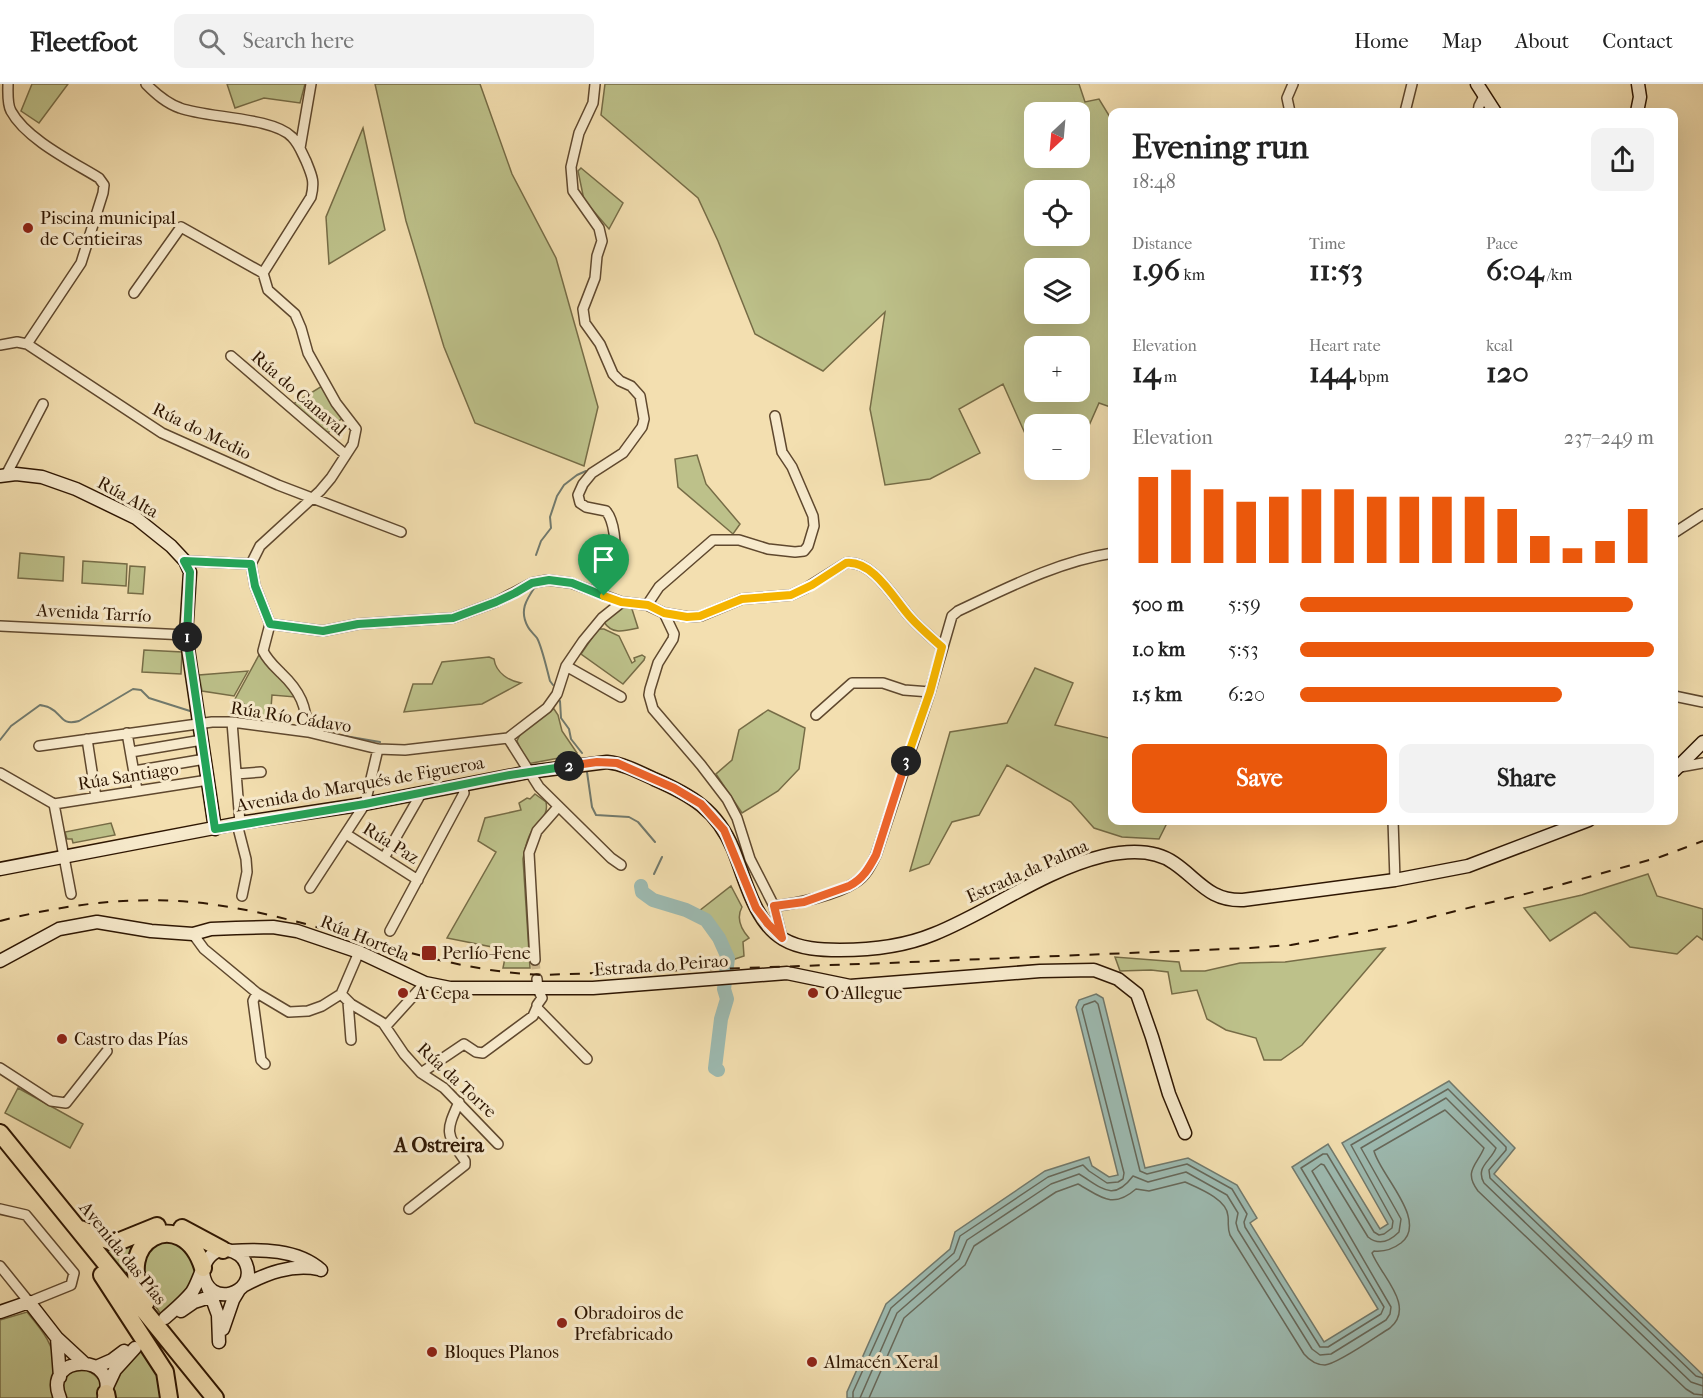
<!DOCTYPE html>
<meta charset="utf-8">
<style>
body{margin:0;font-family:"IM FELL French Canon",serif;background:#f2f2f2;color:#222;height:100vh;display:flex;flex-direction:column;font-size:22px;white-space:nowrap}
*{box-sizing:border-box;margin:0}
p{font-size:20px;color:#767676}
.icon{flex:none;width:33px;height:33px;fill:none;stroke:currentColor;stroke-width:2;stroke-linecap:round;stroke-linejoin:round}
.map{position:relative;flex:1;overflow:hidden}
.drawer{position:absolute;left:1108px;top:24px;width:570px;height:717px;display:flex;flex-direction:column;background:#fff;border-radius:12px;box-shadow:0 6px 24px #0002}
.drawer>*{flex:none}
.needle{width:39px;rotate:206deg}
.fabs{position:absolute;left:1024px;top:18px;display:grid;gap:12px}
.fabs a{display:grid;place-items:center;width:66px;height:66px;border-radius:12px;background:#fff;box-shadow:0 6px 24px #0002;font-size:30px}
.pin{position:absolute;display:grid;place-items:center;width:51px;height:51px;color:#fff;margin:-62px -26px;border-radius:50% 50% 50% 0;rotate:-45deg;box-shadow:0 0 6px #0007}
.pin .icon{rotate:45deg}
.km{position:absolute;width:30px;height:30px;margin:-15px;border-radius:50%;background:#222;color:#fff;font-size:16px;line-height:30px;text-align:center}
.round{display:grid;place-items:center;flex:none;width:63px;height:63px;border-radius:12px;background:#f2f2f2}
.headline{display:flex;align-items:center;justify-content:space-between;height:102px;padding:0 24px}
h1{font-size:33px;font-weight:700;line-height:45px}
.metrics{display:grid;grid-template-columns:repeat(3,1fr);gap:9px;height:102px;padding:6px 24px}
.metrics div{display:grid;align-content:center}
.metrics b{font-size:30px;font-weight:700}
.metrics small{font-size:16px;font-weight:400}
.metrics p{font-size:16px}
.chart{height:168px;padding:12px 24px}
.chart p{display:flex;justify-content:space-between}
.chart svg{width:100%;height:108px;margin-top:6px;stroke:#ea580c;stroke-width:6}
.cta{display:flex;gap:12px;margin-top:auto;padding:12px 24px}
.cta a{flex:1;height:69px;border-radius:12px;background:#ea580c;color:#fff;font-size:24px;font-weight:700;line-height:69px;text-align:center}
.cta a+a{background:#f2f2f2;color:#222}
ul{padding:0 24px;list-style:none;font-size:20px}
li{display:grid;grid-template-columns:96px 72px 1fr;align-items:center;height:45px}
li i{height:15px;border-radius:8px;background:#ea580c}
header{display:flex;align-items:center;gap:36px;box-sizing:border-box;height:84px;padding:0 30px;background:#fff;border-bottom:2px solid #e0e0e0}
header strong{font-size:28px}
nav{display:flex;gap:33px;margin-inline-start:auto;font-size:21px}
.search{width:420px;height:54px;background:#f2f2f2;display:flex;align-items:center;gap:15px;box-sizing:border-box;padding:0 21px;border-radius:12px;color:#767676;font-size:22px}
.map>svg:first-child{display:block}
</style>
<header>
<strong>Fleetfoot</strong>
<div class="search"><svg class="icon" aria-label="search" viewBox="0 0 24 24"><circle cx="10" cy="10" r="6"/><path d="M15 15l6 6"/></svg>Search here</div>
<nav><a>Home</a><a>Map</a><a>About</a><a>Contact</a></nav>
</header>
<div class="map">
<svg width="1703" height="1314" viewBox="0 0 1703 1314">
<rect width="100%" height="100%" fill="#f3dfb0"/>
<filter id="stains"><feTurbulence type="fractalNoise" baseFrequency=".00333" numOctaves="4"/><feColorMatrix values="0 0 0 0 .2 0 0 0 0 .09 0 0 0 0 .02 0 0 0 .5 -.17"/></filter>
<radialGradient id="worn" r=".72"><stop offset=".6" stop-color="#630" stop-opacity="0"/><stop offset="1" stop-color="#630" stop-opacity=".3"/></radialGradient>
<!-- green -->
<path fill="#bdc18a" stroke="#766c46" stroke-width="1.5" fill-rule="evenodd" d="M32,0H68L39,39L21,27Z
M227,0H305L300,19L264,14L235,24Z
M375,0H480L512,90L556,174L598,323L584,382L475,339L444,263L406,137Z
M605,0H1079L1085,18L1099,15L1113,38V324L1099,319L1080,362V340H1035V372L1003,300L959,325L980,369L930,395L885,401L870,325L885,228L823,287L755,250L718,157L698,114L601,31ZM1035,28H1080V74H1035ZM1035,106H1080V152H1035ZM1035,184H1080V230H1035ZM1035,262H1080V308H1035Z
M363,44L385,146L329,180L326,133Z
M581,84L623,119L609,145L584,116L578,87Z
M322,302L342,334L328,349L293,320Z
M697,371L706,400L740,440L733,450L678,403L675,375Z
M20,469L64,473L63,497L18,494Z
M83,477L127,480L126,502L82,499Z
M130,482L145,483L143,510L128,509Z
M631,522L638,544C625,547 612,551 604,538L606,535L624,523Z
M598,545H604L619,552L632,579L635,577L634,574L642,571L645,573L644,576L623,600L581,570Z
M144,566L182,568L181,590L142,588Z
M259,571L289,601L295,613L272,611L270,638L246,634L248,626L243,619L236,618L235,615Z
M489,573L494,575C496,589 509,597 521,599L482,620L404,628L413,600H432L442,578Z
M1035,584L1073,599L1055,641L1113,655V736L1168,737L1159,755L1122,753L1094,744L1071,718L1007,681L979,731L952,738L929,780L910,787L950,648L1007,639Z
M248,587L234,612L202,607L199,591Z
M554,625L558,631L562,647L577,669L575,671L527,680L517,657C522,643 541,630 554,625Z
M768,626L805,644L799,685L778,707L742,729L716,690L732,676L739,646Z
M535,710L546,718C549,733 538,736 532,747C526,756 525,765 523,775L530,884H503L505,874L502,865L447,854L496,768L478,757L485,734L521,726L519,719L527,714L530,715Z
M111,739L115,751L73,759L72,755H67L65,748Z
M1648,790L1657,812L1703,825V856L1697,852L1677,870L1630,863L1595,828L1550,857L1524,824L1582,811Z
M731,802L742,823C736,834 741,845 749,854L743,858L744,872L732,876L719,845L699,827Z
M1385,864L1302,961L1281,976H1264L1256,954L1226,946L1207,935L1197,906L1172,910L1168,888L1151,886L1120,887L1115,873L1179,878L1181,887H1205L1240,879L1285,878Z
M18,1004L83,1040L70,1064L5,1029Z
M177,1156L197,1182C193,1207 180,1215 162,1232L144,1205V1168L152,1159Z
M98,1158L133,1159L136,1162L135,1205Z
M27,1228C40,1244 55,1260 54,1282C54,1294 49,1302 54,1314H0V1236Z
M143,1260L162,1290L165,1314H112C111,1289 127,1277 143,1260Z
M81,1284C96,1289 106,1298 98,1314H66C59,1298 66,1289 81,1284Z"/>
<!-- water -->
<path fill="#9dbbb2" stroke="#71796c" stroke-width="1.5" d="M1096,910L1103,914L1145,1084L1188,1074L1237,1101L1257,1134L1250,1139L1324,1258L1378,1225L1292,1083L1328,1060L1380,1145L1388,1140L1342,1059L1449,997L1515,1064L1494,1090L1703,1291V1314H847V1308L886,1220L950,1165L955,1148L1045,1087L1089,1073L1092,1082L1109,1093L1118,1091L1076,923L1079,916Z"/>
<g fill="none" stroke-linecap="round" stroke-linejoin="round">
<!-- shore -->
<path stroke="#66685a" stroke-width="1.5" d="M853,1314V1308L891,1224L954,1169L960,1152L1048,1093L1083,1081L1089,1087L1107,1099L1118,1098L1123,1095L1124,1089L1082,925L1084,921L1095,917L1098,920L1140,1087L1147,1090L1187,1080L1232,1105L1247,1130L1244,1138L1245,1143L1320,1263H1328L1381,1230L1384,1223L1301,1084L1323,1070H1327L1374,1148L1379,1151L1384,1150L1392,1144L1393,1137L1351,1061L1448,1005L1506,1063V1066L1489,1086L1490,1094L1696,1292L1703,1294
M860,1314L897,1229L959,1175L967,1156L1051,1100L1079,1090C1101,1103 1113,1119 1133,1092L1148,1098L1186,1088L1227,1111L1238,1129L1236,1139L1238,1146L1312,1265L1320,1271L1331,1270L1386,1236L1390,1230L1391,1223L1312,1087L1321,1080L1324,1081L1368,1153C1379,1162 1390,1157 1399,1148L1401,1135L1361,1064L1446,1014L1496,1064C1491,1077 1475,1083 1484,1099L1691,1298L1703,1302
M869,1314L904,1234L965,1181L974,1162L1056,1108L1078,1100C1100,1112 1112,1126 1136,1105L1149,1107L1185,1098C1198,1104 1227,1115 1228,1132C1229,1139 1227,1143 1230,1151L1304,1270C1310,1277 1316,1281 1325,1281C1338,1280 1377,1252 1390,1244C1416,1222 1381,1192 1372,1169L1374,1167C1384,1168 1393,1165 1401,1159C1429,1137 1380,1091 1374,1067L1445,1026L1484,1064C1477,1081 1463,1087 1478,1107L1686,1305L1694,1310L1703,1311"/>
<!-- stream -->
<path stroke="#71796c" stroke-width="2" d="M536,471L541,457L551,444L550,433L557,412L564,401L577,391L586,387
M535,503C526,516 519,527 528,543C530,547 534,550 537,554C542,563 547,586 550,597L553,601
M560,617L561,634L569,645L571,655L582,669
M339,651L380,658
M0,656L11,642L40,621C43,622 47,622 50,624C63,630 60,642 79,637L133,605L141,606L149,614L190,627
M587,688L592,723L596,731L629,733L638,738L655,758
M654,790L662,773"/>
<!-- river -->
<path stroke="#9dbbb2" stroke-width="14" d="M641,802L642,808L653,816L686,826L706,836L719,854L728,874L724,905L727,915L721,935L715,984L718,986"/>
<!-- street-tunnel -->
<path stroke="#ccb78d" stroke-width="9" stroke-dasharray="9 4.5" stroke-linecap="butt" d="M535,876L537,895"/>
<defs>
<path id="street" d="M8,0C8,8 7,20 11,27C26,55 73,78 99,94L104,101L103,109L81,179L27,260
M146,0C156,10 166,19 180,24C206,34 273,33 292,53C299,60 302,69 306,77C312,92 315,97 311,113L263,189
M595,0L593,19L579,49L571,83L573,107L599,144L602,157L597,172L595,194L583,225L585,239L600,260L613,290L620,297L631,302L640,312L644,335L642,343L623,369L592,389L583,400L578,411L580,419L586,423L606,427C611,433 613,442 614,449C615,456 616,462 614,468C610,485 594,494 604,511
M1290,28L1287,14L1293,0
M1405,28L1412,0
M1478,28L1479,22L1484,12
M300,64L311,0
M134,209L181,143L263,189L268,206L295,230L301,244L308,269L336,319L356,345L353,360L331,394L320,407L260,462L251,480L185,477
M0,261L17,258L27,260L162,349L278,401L401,448
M231,272L346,371
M6,391L43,320
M1674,449L1703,430
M251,480L255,502L270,540L263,567C268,577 274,582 281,589C301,608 306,622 308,648
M647,521L659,503L713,456H739L768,465L795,468L804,467L808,462L814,442L813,432L792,383L782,368L775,332
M664,529L674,550L673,555L658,579L650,605L649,611L653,625L701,681L727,715L737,734L750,775L774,822L782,854
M270,540L323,547L358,540L453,534L496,518L532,499L548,496L571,499L622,518L647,521L664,529L688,533L701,532L742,515L791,511L806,504L846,479C874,476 895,517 911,534C921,545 932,554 942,563
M0,542L186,551
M566,582L621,613
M1674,612L1703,618
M816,631L852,599H883L904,606L930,608
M232,638L240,739
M127,649L137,706
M508,654L539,703L611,774L621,781
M87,655L96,713
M39,662L212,638H232L308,648L378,665L405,666L508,654L547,624L557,610L566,582L583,557L602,534L622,518
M131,668L202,656
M1680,683L1703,679
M134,687L205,675
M0,689L54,720L71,810
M236,690L261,688
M54,720L208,696
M1393,736L1395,796
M237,740L246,775L247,788L242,812
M346,750L418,796
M384,774L422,708
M310,804L365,720L378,665
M774,822C796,820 837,811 856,798C866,792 871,781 876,771L930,608L952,532L958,527C1007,504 1059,477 1113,469
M390,847L464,709L462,700
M193,850L204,865L257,909L289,928L308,927L322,922L341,910L359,868
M535,876L529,769L537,747L558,723
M537,895L538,905L542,914L537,921L538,925L587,975
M257,909L253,917L261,976L265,980
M341,910L351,920L383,939L404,970L421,989L444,1004L498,1060
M348,918L351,956
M386,942L425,899
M0,984L51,1017L66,1019L107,967
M421,989L464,960L476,968L483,969L533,932L537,923
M0,1125L26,1131L74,1189L71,1201L29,1218L0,1182
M409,1125L465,1081V1077C446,1049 445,1049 459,1018"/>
<path id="secondary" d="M1477,0L1495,28
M1637,28L1640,13L1638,0
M0,392L16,390L42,393L76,405L136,434L171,462L185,477L190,488L186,551L215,745
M1674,687L1703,658
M0,785L240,739L365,720L529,688L607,678C624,680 639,688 654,695C691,711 717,726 733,765C745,794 754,838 783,855C800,865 821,866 840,866C872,866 905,862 934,850C991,827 1042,787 1103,772C1125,767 1154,765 1174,779C1199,796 1209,817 1243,816L1395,796L1468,782L1589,736
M0,877L59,845L97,838L151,847L193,850L211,845L236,844L273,843L297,847L359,868L425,899L450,904H593L787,889L850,902L1040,887L1094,886L1118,895L1137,910L1152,953L1169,1010L1185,1049
M231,1167C260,1165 298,1165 321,1186
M207,1201L218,1231L219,1258
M243,1202C267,1189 291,1180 319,1185
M181,1227L194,1218L216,1211
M0,1228L29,1218L57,1254L84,1279
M165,1234C174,1226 184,1218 192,1208C202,1193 204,1163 228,1166C236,1168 243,1172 246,1180C258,1210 207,1226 203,1188
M223,1245L233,1216L239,1206
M57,1254L60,1293
M96,1283L112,1276L124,1267
M107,1303L115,1286L135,1264
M60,1314C41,1269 122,1268 104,1314"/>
<path id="highway" d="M0,1049L215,1314
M182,1144L223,1166
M80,1145L110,1157H120L157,1142
M102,1191L165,1288L169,1314
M146,1218C109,1156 183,1119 203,1184
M106,1309L107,1314"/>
</defs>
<!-- street casing -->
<use href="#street" stroke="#5f482e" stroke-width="12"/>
<!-- secondary casing -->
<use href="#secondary" stroke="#2e1602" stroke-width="15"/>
<!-- highway casing -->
<use href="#highway" stroke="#2e1602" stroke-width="20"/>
<!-- street -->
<use href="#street" stroke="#f7eacc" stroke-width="9"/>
<!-- secondary -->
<use href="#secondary" stroke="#f7eacc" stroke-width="12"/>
<!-- highway -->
<use href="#highway" stroke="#f3dfb0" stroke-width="16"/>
<!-- rail -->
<path stroke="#2e1602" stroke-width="2" stroke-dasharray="10 10" stroke-linecap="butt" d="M0,837C70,819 145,810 217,821C326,837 429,886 541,891L888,879L1250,864L1291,861L1395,842L1549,804L1660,773L1703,757"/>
</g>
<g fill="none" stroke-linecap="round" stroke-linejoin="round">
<defs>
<path id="split-1" d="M187,553L190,488L184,477L251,480L255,502L270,540L323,547L358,540L453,534L496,518L515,509L532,499L549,496L572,499L604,512"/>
<path id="split-2" d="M187,553L215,745L365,720L510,691L569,682"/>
<path id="split-3" d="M569,682L597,678L617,679L674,704L701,720L724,746L756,824L768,840L782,854L774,822L804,818L849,802C863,795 869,784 876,771L906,677"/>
<path id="split-4" d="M604,512L621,518L648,521L664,529L687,533L700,532L742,515L791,511L812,501L846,479C874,476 895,517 911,534C921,545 932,554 942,563L930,608L906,677"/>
</defs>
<!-- split-1 casing -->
<use href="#split-1" stroke="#fff" stroke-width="12"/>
<!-- split-2 casing -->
<use href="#split-2" stroke="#fff" stroke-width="12"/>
<!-- split-3 casing -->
<use href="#split-3" stroke="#fff" stroke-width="12"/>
<!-- split-4 casing -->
<use href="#split-4" stroke="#fff" stroke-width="12"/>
<!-- split-1 -->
<use href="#split-1" stroke="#22a559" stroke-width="8"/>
<!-- split-2 -->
<use href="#split-2" stroke="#22a559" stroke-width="8"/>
<!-- split-3 -->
<use href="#split-3" stroke="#f0652b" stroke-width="8"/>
<!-- split-4 -->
<use href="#split-4" stroke="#f5b400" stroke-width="8"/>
</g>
<!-- markers -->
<g fill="#8f2418" stroke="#f7eacc" stroke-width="2">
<circle cx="28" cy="144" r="6"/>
<rect x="421" y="861" width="16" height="16" rx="3"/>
<circle cx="403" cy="909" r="6"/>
<circle cx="813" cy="909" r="6"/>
<circle cx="62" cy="955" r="6"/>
<circle cx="562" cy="1239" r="6"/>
<circle cx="432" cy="1268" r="6"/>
<circle cx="812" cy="1278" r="6"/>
</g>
<g text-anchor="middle" stroke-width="6" stroke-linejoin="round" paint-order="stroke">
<!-- poi labels -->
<g font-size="18" fill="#2e1602" stroke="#f7eacc" text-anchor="start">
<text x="40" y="140">Piscina municipal<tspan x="40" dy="21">de Centieiras</tspan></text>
<text x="442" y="875">Perlío-Fene</text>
<text x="415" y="915">A Cepa</text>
<text x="825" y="915">O Allegue</text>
<text x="74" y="961">Castro das Pías</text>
<text x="574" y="1235">Obradoiros de<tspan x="574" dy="21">Prefabricado</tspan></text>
<text x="444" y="1274">Bloques Planos</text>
<text x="824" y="1284">Almacén Xeral</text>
</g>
<!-- street labels -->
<g font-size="18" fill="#2e1602" stroke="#f7eacc">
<text transform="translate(299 309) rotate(41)" y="6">Rúa do Canaval</text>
<text transform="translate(202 347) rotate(26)" y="6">Rúa do Medio</text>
<text transform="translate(128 413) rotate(29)" y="6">Rúa Alta</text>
<text transform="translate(94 529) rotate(3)" y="6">Avenida Tarrío</text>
<text transform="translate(291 633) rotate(9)" y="6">Rúa Río Cádavo</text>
<text transform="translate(128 692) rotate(-9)" y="6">Rúa Santiago</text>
<text transform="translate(360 700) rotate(-10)" y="6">Avenida do Marqués de Figueroa</text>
<text transform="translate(391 759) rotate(32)" y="6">Rúa Paz</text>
<text transform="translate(1027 787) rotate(-24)" y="6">Estrada da Palma</text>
<text transform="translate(365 854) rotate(22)" y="6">Rúa Hortela</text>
<text transform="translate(661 881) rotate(-4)" y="6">Estrada do Peirao</text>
<text transform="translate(457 996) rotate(43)" y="6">Rúa da Torre</text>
<text transform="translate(123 1169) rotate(51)" y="6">Avenida das Pías</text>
</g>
<!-- neighbourhood labels -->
<g font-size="20" font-weight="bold" fill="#2e1602" stroke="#f7eacc">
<text x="439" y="1068">A Ostreira</text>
</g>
</g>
<rect width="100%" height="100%" filter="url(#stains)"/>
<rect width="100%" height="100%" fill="url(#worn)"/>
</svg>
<div class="fabs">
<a><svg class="needle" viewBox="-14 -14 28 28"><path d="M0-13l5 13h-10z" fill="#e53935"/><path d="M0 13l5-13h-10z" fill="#767676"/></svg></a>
<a><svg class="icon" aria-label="locate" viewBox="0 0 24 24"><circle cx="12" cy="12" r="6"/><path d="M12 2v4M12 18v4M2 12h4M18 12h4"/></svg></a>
<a><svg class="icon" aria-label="layers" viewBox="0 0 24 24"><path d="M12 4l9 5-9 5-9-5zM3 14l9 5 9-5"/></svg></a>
<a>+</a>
<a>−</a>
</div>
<div class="pin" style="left:604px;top:512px;background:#1e9e55"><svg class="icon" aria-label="arrive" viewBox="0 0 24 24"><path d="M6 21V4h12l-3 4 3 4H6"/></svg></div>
<b class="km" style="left:187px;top:553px">1</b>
<b class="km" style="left:569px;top:682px">2</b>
<b class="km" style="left:906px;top:677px">3</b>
<section class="drawer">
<div class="headline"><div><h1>Evening run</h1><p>18:48</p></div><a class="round"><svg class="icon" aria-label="share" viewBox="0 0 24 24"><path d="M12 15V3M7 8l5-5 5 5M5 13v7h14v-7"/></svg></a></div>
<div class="metrics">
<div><p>Distance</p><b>1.96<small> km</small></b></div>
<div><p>Time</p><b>11:53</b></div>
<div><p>Pace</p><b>6:04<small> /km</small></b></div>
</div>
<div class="metrics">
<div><p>Elevation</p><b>14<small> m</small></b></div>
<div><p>Heart rate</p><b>144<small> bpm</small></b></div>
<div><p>kcal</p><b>120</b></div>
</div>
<div class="chart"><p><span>Elevation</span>237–249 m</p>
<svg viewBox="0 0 160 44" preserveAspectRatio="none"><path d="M5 44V9M15 44V6M25 44V14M35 44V19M45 44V17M55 44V14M65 44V14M75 44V17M85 44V17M95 44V17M105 44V17M115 44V22M125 44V33M135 44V38M145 44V35M155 44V22"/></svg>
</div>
<ul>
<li><b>500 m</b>5:59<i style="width:94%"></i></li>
<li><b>1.0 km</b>5:53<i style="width:100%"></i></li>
<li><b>1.5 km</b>6:20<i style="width:74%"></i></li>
</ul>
<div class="cta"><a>Save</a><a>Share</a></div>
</section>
</div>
